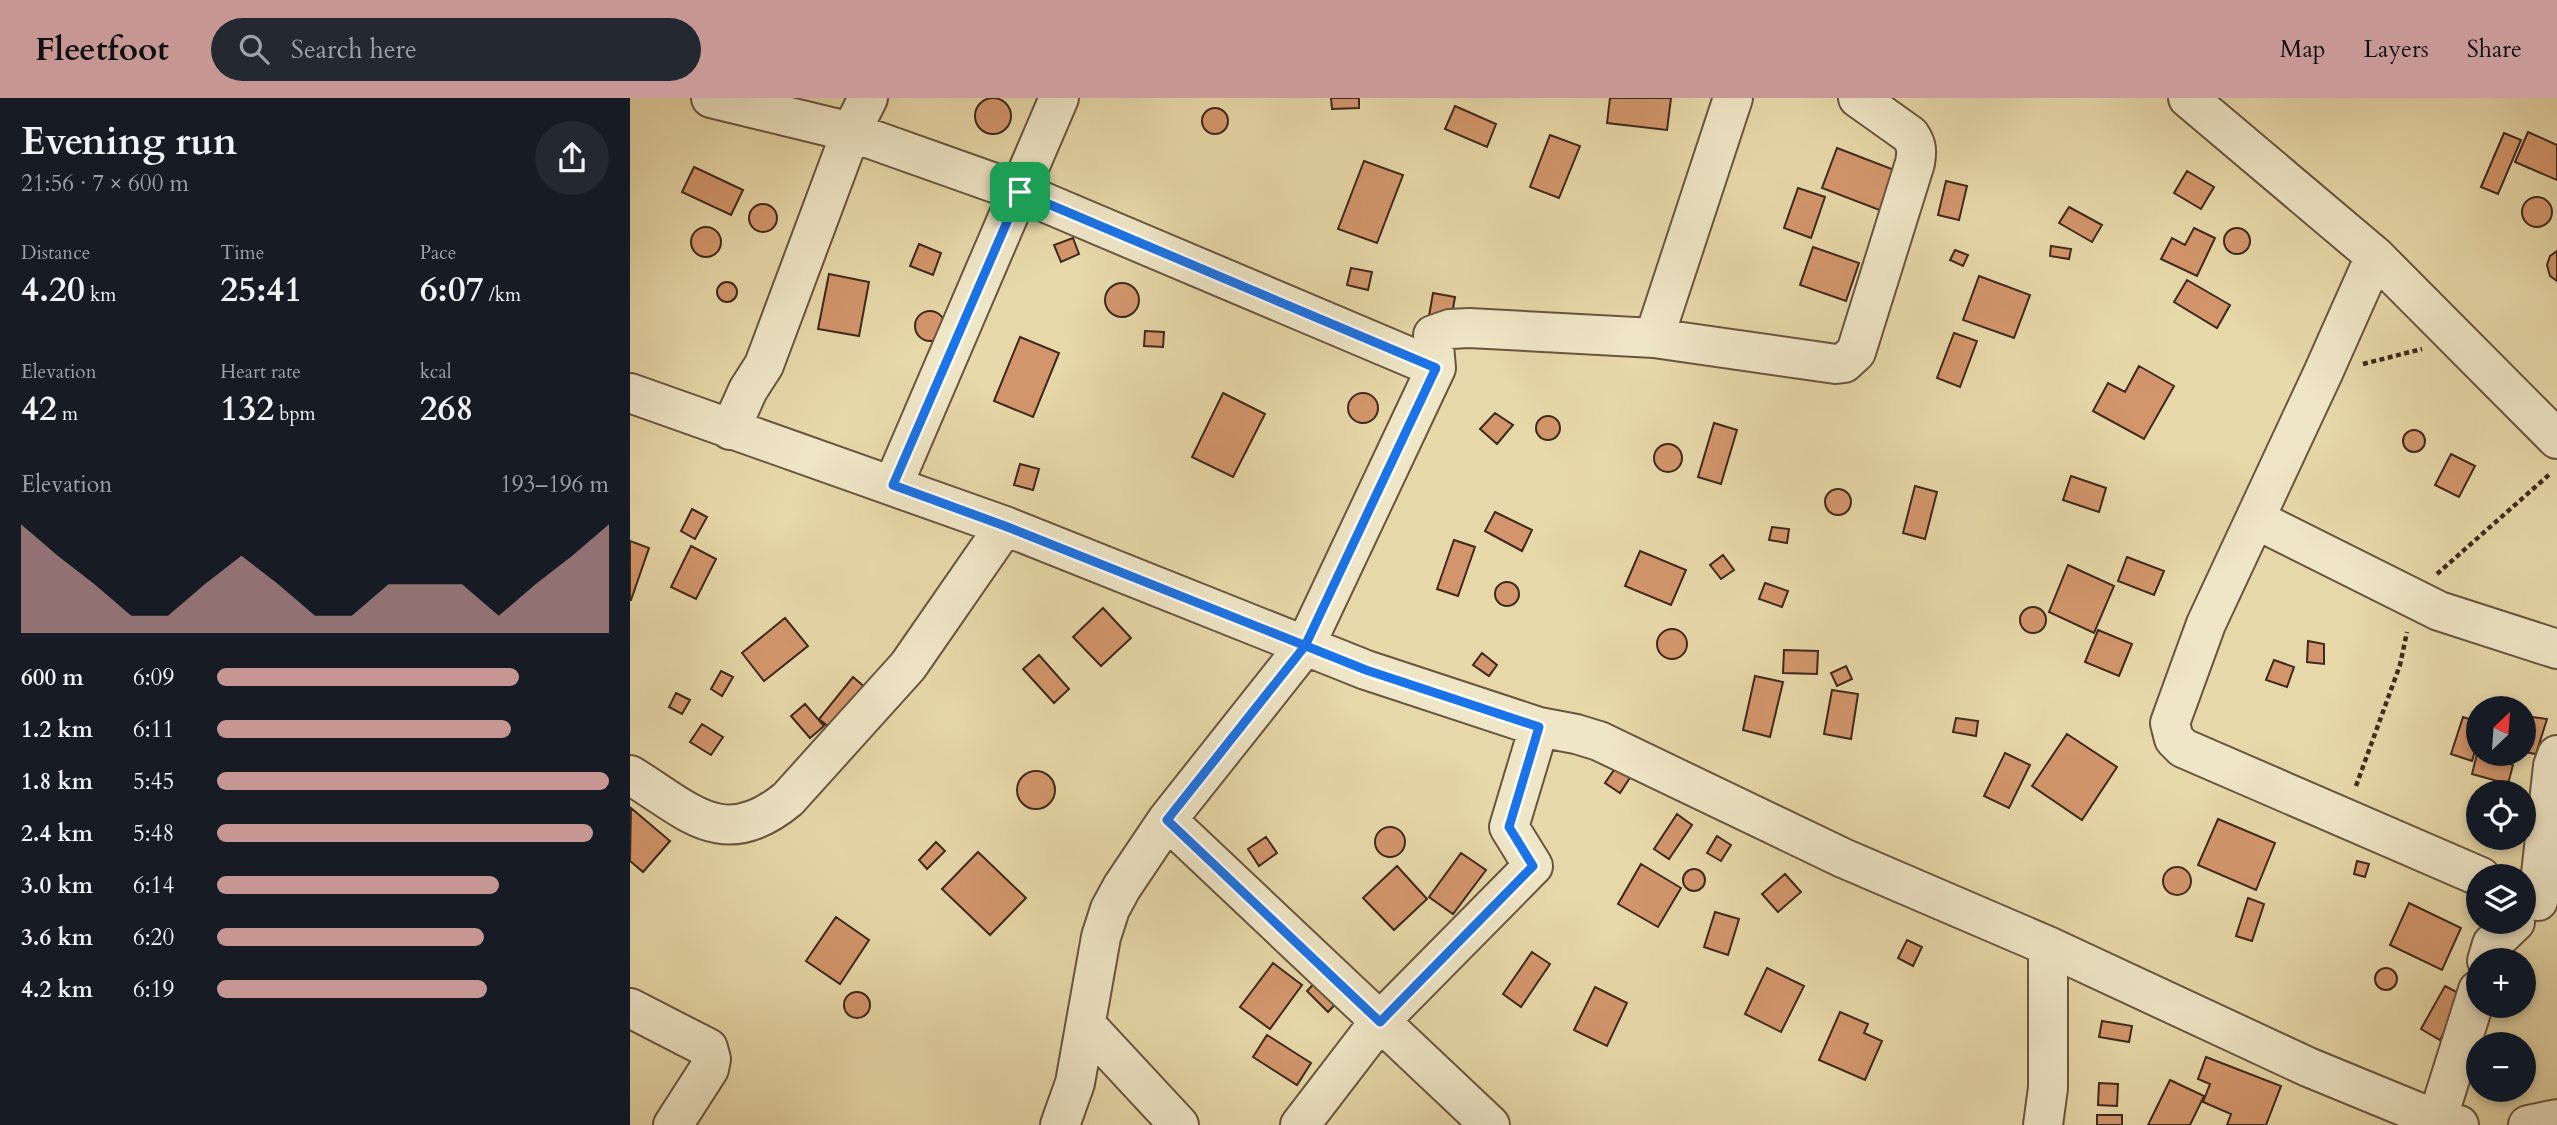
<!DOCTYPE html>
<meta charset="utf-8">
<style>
body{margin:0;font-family:Cardo,serif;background:#242831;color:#f1f3f6;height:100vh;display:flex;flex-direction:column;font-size:26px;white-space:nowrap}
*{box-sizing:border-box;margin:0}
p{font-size:23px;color:#9ea1a6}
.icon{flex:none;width:38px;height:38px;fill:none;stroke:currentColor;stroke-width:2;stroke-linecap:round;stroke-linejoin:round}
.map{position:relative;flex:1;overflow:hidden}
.sheet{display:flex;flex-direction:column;background:#171b24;width:630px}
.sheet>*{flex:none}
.needle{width:46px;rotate:25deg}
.tools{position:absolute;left:1836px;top:598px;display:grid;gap:14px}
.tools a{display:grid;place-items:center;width:70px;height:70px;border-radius:50%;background:#171b24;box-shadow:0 4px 10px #0003;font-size:35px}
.pin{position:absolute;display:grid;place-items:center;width:60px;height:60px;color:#fff;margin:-30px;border-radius:14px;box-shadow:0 4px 10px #0006}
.round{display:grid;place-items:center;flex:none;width:74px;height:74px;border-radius:37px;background:#242831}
.overview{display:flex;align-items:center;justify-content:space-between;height:119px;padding:0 21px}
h1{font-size:38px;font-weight:800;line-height:52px}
.stats{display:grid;grid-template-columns:repeat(3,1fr);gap:10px;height:119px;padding:7px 21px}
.stats div{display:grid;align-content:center}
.stats b{font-size:35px;font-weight:800}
.stats small{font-size:19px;font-weight:400}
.stats p{font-size:19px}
.chart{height:196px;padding:14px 21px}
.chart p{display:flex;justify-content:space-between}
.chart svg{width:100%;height:126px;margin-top:7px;fill:#c59692;opacity:.7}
ul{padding:0 21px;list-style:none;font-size:23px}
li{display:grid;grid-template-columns:112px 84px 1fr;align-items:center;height:52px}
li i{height:18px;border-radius:9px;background:#c59692}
header{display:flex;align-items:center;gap:42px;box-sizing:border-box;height:98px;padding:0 35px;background:#c59692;color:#111}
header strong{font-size:33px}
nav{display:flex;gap:38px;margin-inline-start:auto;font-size:24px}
.search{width:490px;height:63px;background:#242831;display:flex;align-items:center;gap:18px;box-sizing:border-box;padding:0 24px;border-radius:38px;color:#9ea1a6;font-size:26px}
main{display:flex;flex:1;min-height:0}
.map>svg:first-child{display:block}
</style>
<header>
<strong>Fleetfoot</strong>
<div class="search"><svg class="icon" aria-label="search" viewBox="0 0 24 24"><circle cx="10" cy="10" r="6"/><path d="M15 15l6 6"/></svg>Search here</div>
<nav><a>Map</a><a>Layers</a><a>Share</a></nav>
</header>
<main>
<section class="sheet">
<div class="overview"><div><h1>Evening run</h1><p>21:56 · 7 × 600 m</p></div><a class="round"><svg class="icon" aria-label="share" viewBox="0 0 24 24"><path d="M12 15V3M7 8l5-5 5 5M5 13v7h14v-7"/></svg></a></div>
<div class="stats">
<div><p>Distance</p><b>4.20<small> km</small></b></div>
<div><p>Time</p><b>25:41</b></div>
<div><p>Pace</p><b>6:07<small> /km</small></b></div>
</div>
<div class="stats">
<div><p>Elevation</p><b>42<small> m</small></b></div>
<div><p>Heart rate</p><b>132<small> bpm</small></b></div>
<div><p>kcal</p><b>268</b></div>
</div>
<div class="chart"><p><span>Elevation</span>193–196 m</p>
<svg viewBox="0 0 160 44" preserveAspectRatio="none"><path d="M0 44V6L10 17L20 27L30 38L40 38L50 27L60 17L70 27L80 38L90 38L100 27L110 27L120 27L130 38L140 27L150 17L160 6V44z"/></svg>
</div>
<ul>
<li><b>600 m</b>6:09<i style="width:77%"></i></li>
<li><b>1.2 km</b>6:11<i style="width:75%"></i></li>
<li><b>1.8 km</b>5:45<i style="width:100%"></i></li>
<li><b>2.4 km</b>5:48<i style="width:96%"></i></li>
<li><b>3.0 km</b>6:14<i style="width:72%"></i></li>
<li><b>3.6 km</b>6:20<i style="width:68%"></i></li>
<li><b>4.2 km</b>6:19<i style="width:69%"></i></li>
</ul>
</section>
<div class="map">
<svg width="1927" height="1027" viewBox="0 0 1927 1027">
<rect width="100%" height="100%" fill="#e7d8a9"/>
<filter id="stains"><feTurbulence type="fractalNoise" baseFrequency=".00286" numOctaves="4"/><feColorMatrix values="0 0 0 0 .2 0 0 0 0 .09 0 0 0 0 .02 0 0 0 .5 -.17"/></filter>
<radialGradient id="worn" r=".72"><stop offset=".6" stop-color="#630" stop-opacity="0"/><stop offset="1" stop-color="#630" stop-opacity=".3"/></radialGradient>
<!-- building -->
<path fill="#d3966c" stroke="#3f291c" stroke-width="2" d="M701,0H729V10L702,11Z
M980,0H1041L1037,32L977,25Z
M345 18a18 18 0 1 1 36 0a18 18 0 1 1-36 0Z
M825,8L866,26L857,49L815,31Z
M572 23a13 13 0 1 1 26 0a13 13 0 1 1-26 0Z
M1898,34L1927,47V82L1885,64Z
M1874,35L1891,42L1868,96L1851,89Z
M920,37L950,48L929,100L900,89Z
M1207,50L1267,73L1252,113L1192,90Z
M734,63L773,77L747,145L708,131Z
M64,69L113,92L101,117L52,94Z
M1557,73L1584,89L1571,111L1544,95Z
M1316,83L1337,88L1329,122L1308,117Z
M1168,90L1195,99L1181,140L1154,130Z
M1892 114a15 15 0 1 1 30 0a15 15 0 1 1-30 0Z
M119 120a14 14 0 1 1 28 0a14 14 0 1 1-28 0Z
M1439,109L1472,127L1462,144L1429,125Z
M61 144a15 15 0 1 1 30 0a15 15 0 1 1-30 0Z
M1564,130L1585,140L1567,178L1531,161L1542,140L1555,147Z
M1594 143a13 13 0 1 1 26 0a13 13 0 1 1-26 0Z
M443,140L449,156L431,164L424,147Z
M289,146L311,155L303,177L280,168Z
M1421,148L1441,151L1439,161L1420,158Z
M1183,149L1229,165L1216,203L1170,187Z
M1325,152L1338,157L1333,168L1320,162Z
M1927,153V183L1920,178L1917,167L1920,158Z
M721,170L742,174L738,192L717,187Z
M199,176L239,184L229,238L188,231Z
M1349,178L1400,197L1384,240L1333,222Z
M1557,182L1600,207L1587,230L1544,204Z
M87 194a10 10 0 1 1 20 0a10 10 0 1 1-20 0Z
M475 202a17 17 0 1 1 34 0a17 17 0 1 1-34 0Z
M803,195L825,199L821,222L799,218Z
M285 228a15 15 0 1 1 30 0a15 15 0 1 1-30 0Z
M515,233L534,234L533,249L514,248Z
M1324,235L1347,243L1330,289L1307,280Z
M390,239L429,255L403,319L364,303Z
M1509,268L1544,288L1514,341L1463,313L1478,285L1495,294Z
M718 310a15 15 0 1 1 30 0a15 15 0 1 1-30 0Z
M593,295L635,316L603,379L562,359Z
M865,315L883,327L867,346L850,331Z
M906 330a12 12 0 1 1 24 0a12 12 0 1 1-24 0Z
M1084,325L1107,332L1091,386L1068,379Z
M1773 343a11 11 0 1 1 22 0a11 11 0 1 1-22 0Z
M1024 360a14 14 0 1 1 28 0a14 14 0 1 1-28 0Z
M1821,356L1845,368L1829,399L1805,387Z
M390,366L409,371L403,392L384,387Z
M1441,378L1476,390L1469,414L1433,402Z
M1285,388L1307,394L1295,441L1273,435Z
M1195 404a13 13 0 1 1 26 0a13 13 0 1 1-26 0Z
M62,411L77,419L65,441L51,433Z
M865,414L902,432L892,453L855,433Z
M1142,429L1159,431L1157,445L1139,442Z
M824,442L845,449L828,498L807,491Z
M0,443L19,450L1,502H0Z
M61,448L86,461L66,501L41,489Z
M1010,453L1056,472L1041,507L995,488Z
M1093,457L1104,472L1091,481L1080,467Z
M1497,459L1534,473L1524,497L1488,483Z
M1438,467L1484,488L1464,535L1419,514Z
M865 496a12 12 0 1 1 24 0a12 12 0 1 1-24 0Z
M1135,485L1158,493L1152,509L1129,501Z
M1390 522a13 13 0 1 1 26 0a13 13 0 1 1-26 0Z
M473,510L501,540L471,568L443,539Z
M155,520L178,548L134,583L112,555Z
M1027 546a15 15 0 1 1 30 0a15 15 0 1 1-30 0Z
M1468,532L1502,546L1489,578L1455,564Z
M1678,543L1694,546V566L1677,564Z
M1154,552L1188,553L1187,576L1153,575Z
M852,555L867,567L859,578L843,567Z
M409,557L439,591L424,605L393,571Z
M1644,562L1664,569L1657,589L1636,582Z
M1216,568L1222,581L1207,588L1201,575Z
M91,573L103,579L92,598L81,591Z
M1125,578L1153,584L1140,639L1113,632Z
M223,579L244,597L210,638L189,621Z
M1202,592L1228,596L1221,641L1194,636Z
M46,595L60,602L52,616L39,609Z
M175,606L194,628L180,640L161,618Z
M1894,618L1917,621L1906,656L1894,654Z
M1833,619L1848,624V642L1842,663L1821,656Z
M1326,620L1348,623L1346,638L1323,634Z
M72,626L93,639L81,657L60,644Z
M1437,636L1487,669L1452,722L1402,688Z
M1375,655L1400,667L1379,710L1354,698Z
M1847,656L1883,667L1878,686L1842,676Z
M986,669L1001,678L990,695L975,685Z
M387 692a19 19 0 1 1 38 0a19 19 0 1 1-38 0Z
M1,710L40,743L13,774L0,763Z
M1047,716L1062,727L1039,761L1024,751Z
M1588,721L1645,745L1626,792L1568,767Z
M745 744a15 15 0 1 1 30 0a15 15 0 1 1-30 0Z
M1087,738L1101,747L1091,763L1077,755Z
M636,739L647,755L629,768L618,751Z
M306,744L315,753L297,771L289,762Z
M348,754L396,800L360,837L312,791Z
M831,755L856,772L823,816L799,799Z
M1727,763L1739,766L1735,779L1724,776Z
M1011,766L1051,790L1028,829L988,806Z
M767,768L797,801L764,832L733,800Z
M1533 783a14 14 0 1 1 28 0a14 14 0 1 1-28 0Z
M1053 782a11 11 0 1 1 22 0a11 11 0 1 1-22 0Z
M1155,776L1171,794L1148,814L1132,796Z
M1618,800L1634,806L1622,843L1606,838Z
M1779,805L1831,830L1812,872L1760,847Z
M1085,814L1109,821L1098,857L1074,849Z
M206,819L239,842L210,886L176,863Z
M1277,842L1292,849L1283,868L1268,860Z
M902,854L920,866L891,909L873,896Z
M643,865L672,887L640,931L610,909Z
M1137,870L1174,888L1151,934L1115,916Z
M1745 881a11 11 0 1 1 22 0a11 11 0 1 1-22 0Z
M692,877L714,897L698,914L677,893Z
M1815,888L1834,898L1810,942L1791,931Z
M965,889L997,905L977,948L944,932Z
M214 907a13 13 0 1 1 26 0a13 13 0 1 1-26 0Z
M1210,914L1238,926L1234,935L1252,943L1235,982L1189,962Z
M1472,923L1502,928L1499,944L1469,939Z
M637,937L681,965L667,987L623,959Z
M1576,959L1651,988L1636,1027H1597L1601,1016L1573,1004L1580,986L1568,981Z
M1540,982L1574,998L1560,1027H1518Z
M1469,985L1488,986L1487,1008L1468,1007Z
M1467,1017H1492V1027H1467Z"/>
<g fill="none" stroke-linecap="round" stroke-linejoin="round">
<defs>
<path id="minor" d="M81,0L221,34L390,94L806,270L803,237L820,231L839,230L1024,240L1206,266L1214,265L1226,254L1285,65C1287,53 1287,47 1280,37L1228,0
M1558,0L1745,158L1927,341
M1745,158L1693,275L1576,526L1540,625L1544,641L1553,650L1851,779
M1024,240L1103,0
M0,295L375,428L736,572L909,629L946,636L969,643L1213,760L1418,848L1678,969L1807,1022L1829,1027
M100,332L118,292L134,267L221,34L238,0
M263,387L429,0
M1625,421L1809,513L1927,551
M0,677C58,712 93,755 158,701L278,568L375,428
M537,722L860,1027
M1894,797L1908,803L1923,668L1927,657
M1857,863L1862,846L1885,824
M0,910L78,950L81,961L79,971L43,1027
M457,928L549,1027
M1807,1022L1848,892
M430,1027L445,985L471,839L480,811L492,789L537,722L675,548L806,270
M670,1027L749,924L903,768L879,729L909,629
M1413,1027L1418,990V848
M1898,1027L1927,1021"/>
</defs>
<!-- minor casing -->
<use href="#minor" stroke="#69553f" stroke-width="42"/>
<!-- path -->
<path stroke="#3f291c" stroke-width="4.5" stroke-dasharray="5 3.5" stroke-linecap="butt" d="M1733,266L1792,251
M1807,476L1921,375
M1726,688L1770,567L1777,534"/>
<!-- minor -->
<use href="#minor" stroke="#efe6c7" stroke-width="38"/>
</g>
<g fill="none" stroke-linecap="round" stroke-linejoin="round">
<defs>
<path id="route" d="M390,94L263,387L375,428L736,572L909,629L879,729L903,768L750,924L537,722L675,548L806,270L390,94"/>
</defs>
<!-- route casing -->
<use href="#route" stroke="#fff" stroke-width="14"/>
<!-- route -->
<use href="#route" stroke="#1a73e8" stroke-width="9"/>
</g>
<rect width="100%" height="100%" filter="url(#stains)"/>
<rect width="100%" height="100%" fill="url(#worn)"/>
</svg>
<div class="tools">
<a><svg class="needle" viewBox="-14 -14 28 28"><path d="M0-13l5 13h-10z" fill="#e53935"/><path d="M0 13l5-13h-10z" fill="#9ea1a6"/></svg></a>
<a><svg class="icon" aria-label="locate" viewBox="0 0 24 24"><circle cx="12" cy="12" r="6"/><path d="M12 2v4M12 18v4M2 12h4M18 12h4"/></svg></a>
<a><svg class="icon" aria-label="layers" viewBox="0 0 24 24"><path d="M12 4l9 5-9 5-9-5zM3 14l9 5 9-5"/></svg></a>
<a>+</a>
<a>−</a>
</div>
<div class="pin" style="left:390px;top:94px;background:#1e9e55"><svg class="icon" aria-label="arrive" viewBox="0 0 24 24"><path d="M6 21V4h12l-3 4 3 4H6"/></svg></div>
</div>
</main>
